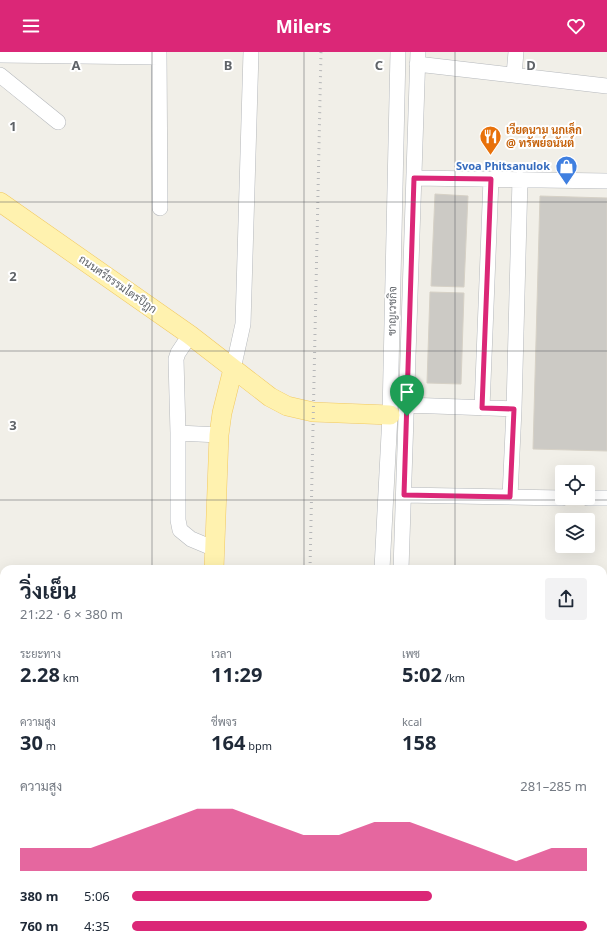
<!DOCTYPE html>
<html lang="th">
<meta charset="utf-8">
<style>
body{margin:0;font-family:"Noto Sans",Sarabun,sans-serif;background:#f2f2f3;color:#1f2937;height:100vh;display:flex;flex-direction:column;font-size:15px;white-space:nowrap}
*{box-sizing:border-box;margin:0}
p{font-size:13px;color:#747a83}
.icon{flex:none;width:22px;height:22px;fill:none;stroke:currentColor;stroke-width:2;stroke-linecap:round;stroke-linejoin:round}
.map{position:relative;flex:1;overflow:hidden}
.sheet{position:absolute;left:0px;top:513px;width:607px;height:384px;display:flex;flex-direction:column;background:#fff;border-radius:12px 12px 0 0;box-shadow:0 4px 16px #0002}
.sheet>*{flex:none}
.tools{position:absolute;left:555px;top:413px;display:grid;gap:8px}
.tools a{display:grid;place-items:center;width:40px;height:40px;border-radius:4px;background:#fff;box-shadow:0 4px 16px #0002;font-size:20px}
.pin{position:absolute;display:grid;place-items:center;width:34px;height:34px;color:#fff;margin:-41px -17px;border-radius:50% 50% 50% 0;rotate:-45deg;box-shadow:0 0 4px #0007}
.pin .icon{rotate:45deg}
.round{display:grid;place-items:center;flex:none;width:42px;height:42px;border-radius:4px;background:#f2f2f3}
.summary{display:flex;align-items:center;justify-content:space-between;height:68px;padding:0 20px}
h1{font-size:22px;font-weight:700;line-height:30px}
.metrics{display:grid;grid-template-columns:repeat(3,1fr);gap:6px;height:68px;padding:4px 20px}
.metrics div{display:grid;align-content:center}
.metrics b{font-size:20px;font-weight:700}
.metrics small{font-size:11px;font-weight:400}
.metrics p{font-size:11px}
.chart{height:112px;padding:8px 20px}
.chart p{display:flex;justify-content:space-between}
.chart svg{width:100%;height:72px;margin-top:4px;fill:#db2777;opacity:.7}
ul{padding:0 20px;list-style:none;font-size:13px}
li{display:grid;grid-template-columns:64px 48px 1fr;align-items:center;height:30px}
li i{height:10px;border-radius:5px;background:#db2777}
header{display:flex;justify-content:space-between;align-items:center;height:52px;padding:0 20px;background:#db2777;color:#fff;font-size:18px;font-weight:700}
.map>svg:first-child{display:block}
</style>
<header><svg class="icon" aria-label="menu" viewBox="0 0 24 24"><path d="M4 6h16M4 12h16M4 18h16"/></svg>Milers<svg class="icon" aria-label="heart" viewBox="0 0 24 24"><path d="M12 20l-8-8c-3-5 5-10 8-4 3-6 11-1 8 4z"/></svg></header>
<div class="map">
<svg width="607" height="897" viewBox="0 0 607 897">
<rect width="100%" height="100%" fill="#f1efe8"/>
<!-- building -->
<path fill="#cccac5" stroke="#d6d1c6" d="M435,142L468,144L464,235L431,234Z
M540,144L607,146V399L533,397Z
M430,240L464,241L461,332L427,331Z
M0,679L4,680V751L0,750Z"/>
<g fill="none" stroke-linecap="round" stroke-linejoin="round">
<defs>
<path id="minor" d="M159,0L160,156
M0,3L159,5
M417,12L607,34
M0,23L58,70
M514,23L516,0
M414,126L607,129
M190,283L178,301L176,307L178,381V468L180,478L191,487L215,497
M233,317L243,272L251,0
M407,353L514,357
M482,356L491,127
M178,381L219,383
M404,443L562,446
M510,445L514,357L520,127
M588,446H607
M382,517L390,363L398,0
M401,517L418,0
M603,730L606,685
M0,760L4,761
M369,897V893
M593,897V893"/>
<path id="major" d="M0,150L190,283L270,345L287,354L313,360L390,363
M214,517L219,383L222,361L233,317
M202,897V893"/>
</defs>
<!-- minor casing -->
<use href="#minor" stroke="#b5b8bc" stroke-width="16"/>
<!-- major casing -->
<use href="#major" stroke="#f2c960" stroke-width="20"/>
<!-- minor -->
<use href="#minor" stroke="#fff" stroke-width="15"/>
<!-- major -->
<use href="#major" stroke="#fff2af" stroke-width="19"/>
<!-- rail -->
<path stroke="#b6b7b8" stroke-width="3" stroke-dasharray="1 5" stroke-linecap="butt" d="M310,517L321,0
M302,897V893"/>
</g>
<g fill="none" stroke-linecap="round" stroke-linejoin="round">
<defs>
<path id="route" d="M414,126L491,127L482,356L514,357L510,445L404,443Z"/>
</defs>
<!-- route casing -->
<use href="#route" stroke="#fff" stroke-width="8"/>
<!-- route -->
<use href="#route" stroke="#db2777" stroke-width="5"/>
</g>
<!-- grid -->
<path fill="none" stroke="#5f6368" stroke-width="1" stroke-opacity="0.55" d="M152,0V517M304,0V517M455,0V517M0,150H607M0,299H607M0,448H607M0,598H4M603,598H607M0,748H4M603,748H607M152,893V897M304,893V897M455,893V897"/>
<!-- icons -->
<defs>
<symbol id="restaurant-pin" viewBox="-11 -11 22 30"><path d="M0 17L-7.5 6A9.5 9.5 0 1 1 7.5 6Z" fill="#e8710a" stroke="#fff"/><path d="M-5-6h1v4h1v-4h1v4h1v-4h1v5L-1.5 .5V6h-2V.5L-5-1ZM5-6V6H3V1.5H1.5Q1.5-4 5-6Z" fill="#fff"/></symbol>
<symbol id="shop-pin" viewBox="-11 -11 22 30"><path d="M0 17L-7.5 6A9.5 9.5 0 1 1 7.5 6Z" fill="#3f7fe0" stroke="#fff"/><path d="M-5-2.5h2.3a2.7 3.5 0 0 1 5.4 0H5L5.5 6h-11ZM-1.5-2.5h3a1.5 2.3 0 0 0-3 0Z" fill="#fff"/></symbol>
</defs>
<g fill-rule="evenodd">
<use href="#restaurant-pin" x="478" y="72" width="25" height="34"/>
<use href="#shop-pin" x="554" y="102" width="25" height="34"/>
</g>
<g text-anchor="middle" stroke-width="4" stroke-linejoin="round" paint-order="stroke">
<!-- food labels -->
<g font-size="11" font-weight="bold" fill="#c56008" stroke="#fff" text-anchor="start">
<text x="506" y="82">เวียดนาม นกเล็ก<tspan x="506" dy="13">@ ทรัพย์อนันต์</tspan></text>
</g>
<!-- shop labels -->
<g font-size="11" font-weight="bold" fill="#366cbe" stroke="#fff" text-anchor="end">
<text x="550" y="118">Svoa Phitsanulok</text>
</g>
<!-- street labels -->
<g font-size="11" fill="#5f6368" stroke="#fff">
<text transform="translate(118 232) rotate(35)" y="4">ถนนศรีธรรมไตรปิฎก</text>
<text transform="translate(392 259) rotate(-89)" y="4">ชาญเวชกิจ</text>
</g>
</g>
<g font-size="13" text-anchor="middle" font-weight="bold" fill="#5f6368" stroke="#fff" stroke-width="4" stroke-linejoin="round" paint-order="stroke">
<text x="76" y="18">A</text>
<text x="228" y="18">B</text>
<text x="379" y="18">C</text>
<text x="531" y="18">D</text>
<text x="13" y="79">1</text>
<text x="13" y="229">2</text>
<text x="13" y="378">3</text>
</g>
</svg>
<div class="tools">
<a><svg class="icon" aria-label="locate" viewBox="0 0 24 24"><circle cx="12" cy="12" r="6"/><path d="M12 2v4M12 18v4M2 12h4M18 12h4"/></svg></a>
<a><svg class="icon" aria-label="layers" viewBox="0 0 24 24"><path d="M12 4l9 5-9 5-9-5zM3 14l9 5 9-5"/></svg></a>
</div>
<div class="pin" style="left:407px;top:364px;background:#1e9e55"><svg class="icon" aria-label="arrive" viewBox="0 0 24 24"><path d="M6 21V4h12l-3 4 3 4H6"/></svg></div>
<section class="sheet">
<div class="summary"><div><h1>วิ่งเย็น</h1><p>21:22 · 6 × 380 m</p></div><a class="round"><svg class="icon" aria-label="share" viewBox="0 0 24 24"><path d="M12 15V3M7 8l5-5 5 5M5 13v7h14v-7"/></svg></a></div>
<div class="metrics">
<div><p>ระยะทาง</p><b>2.28<small> km</small></b></div>
<div><p>เวลา</p><b>11:29</b></div>
<div><p>เพซ</p><b>5:02<small> /km</small></b></div>
</div>
<div class="metrics">
<div><p>ความสูง</p><b>30<small> m</small></b></div>
<div><p>ชีพจร</p><b>164<small> bpm</small></b></div>
<div><p>kcal</p><b>158</b></div>
</div>
<div class="chart"><p><span>ความสูง</span>281–285 m</p>
<svg viewBox="0 0 160 44" preserveAspectRatio="none"><path d="M0 44V30L10 30L20 30L30 22L40 14L50 6L60 6L70 14L80 22L90 22L100 14L110 14L120 22L130 30L140 38L150 30L160 30V44z"/></svg>
</div>
<ul>
<li><b>380 m</b>5:06<i style="width:66%"></i></li>
<li><b>760 m</b>4:35<i style="width:100%"></i></li>
</ul>
</section>
</div>
